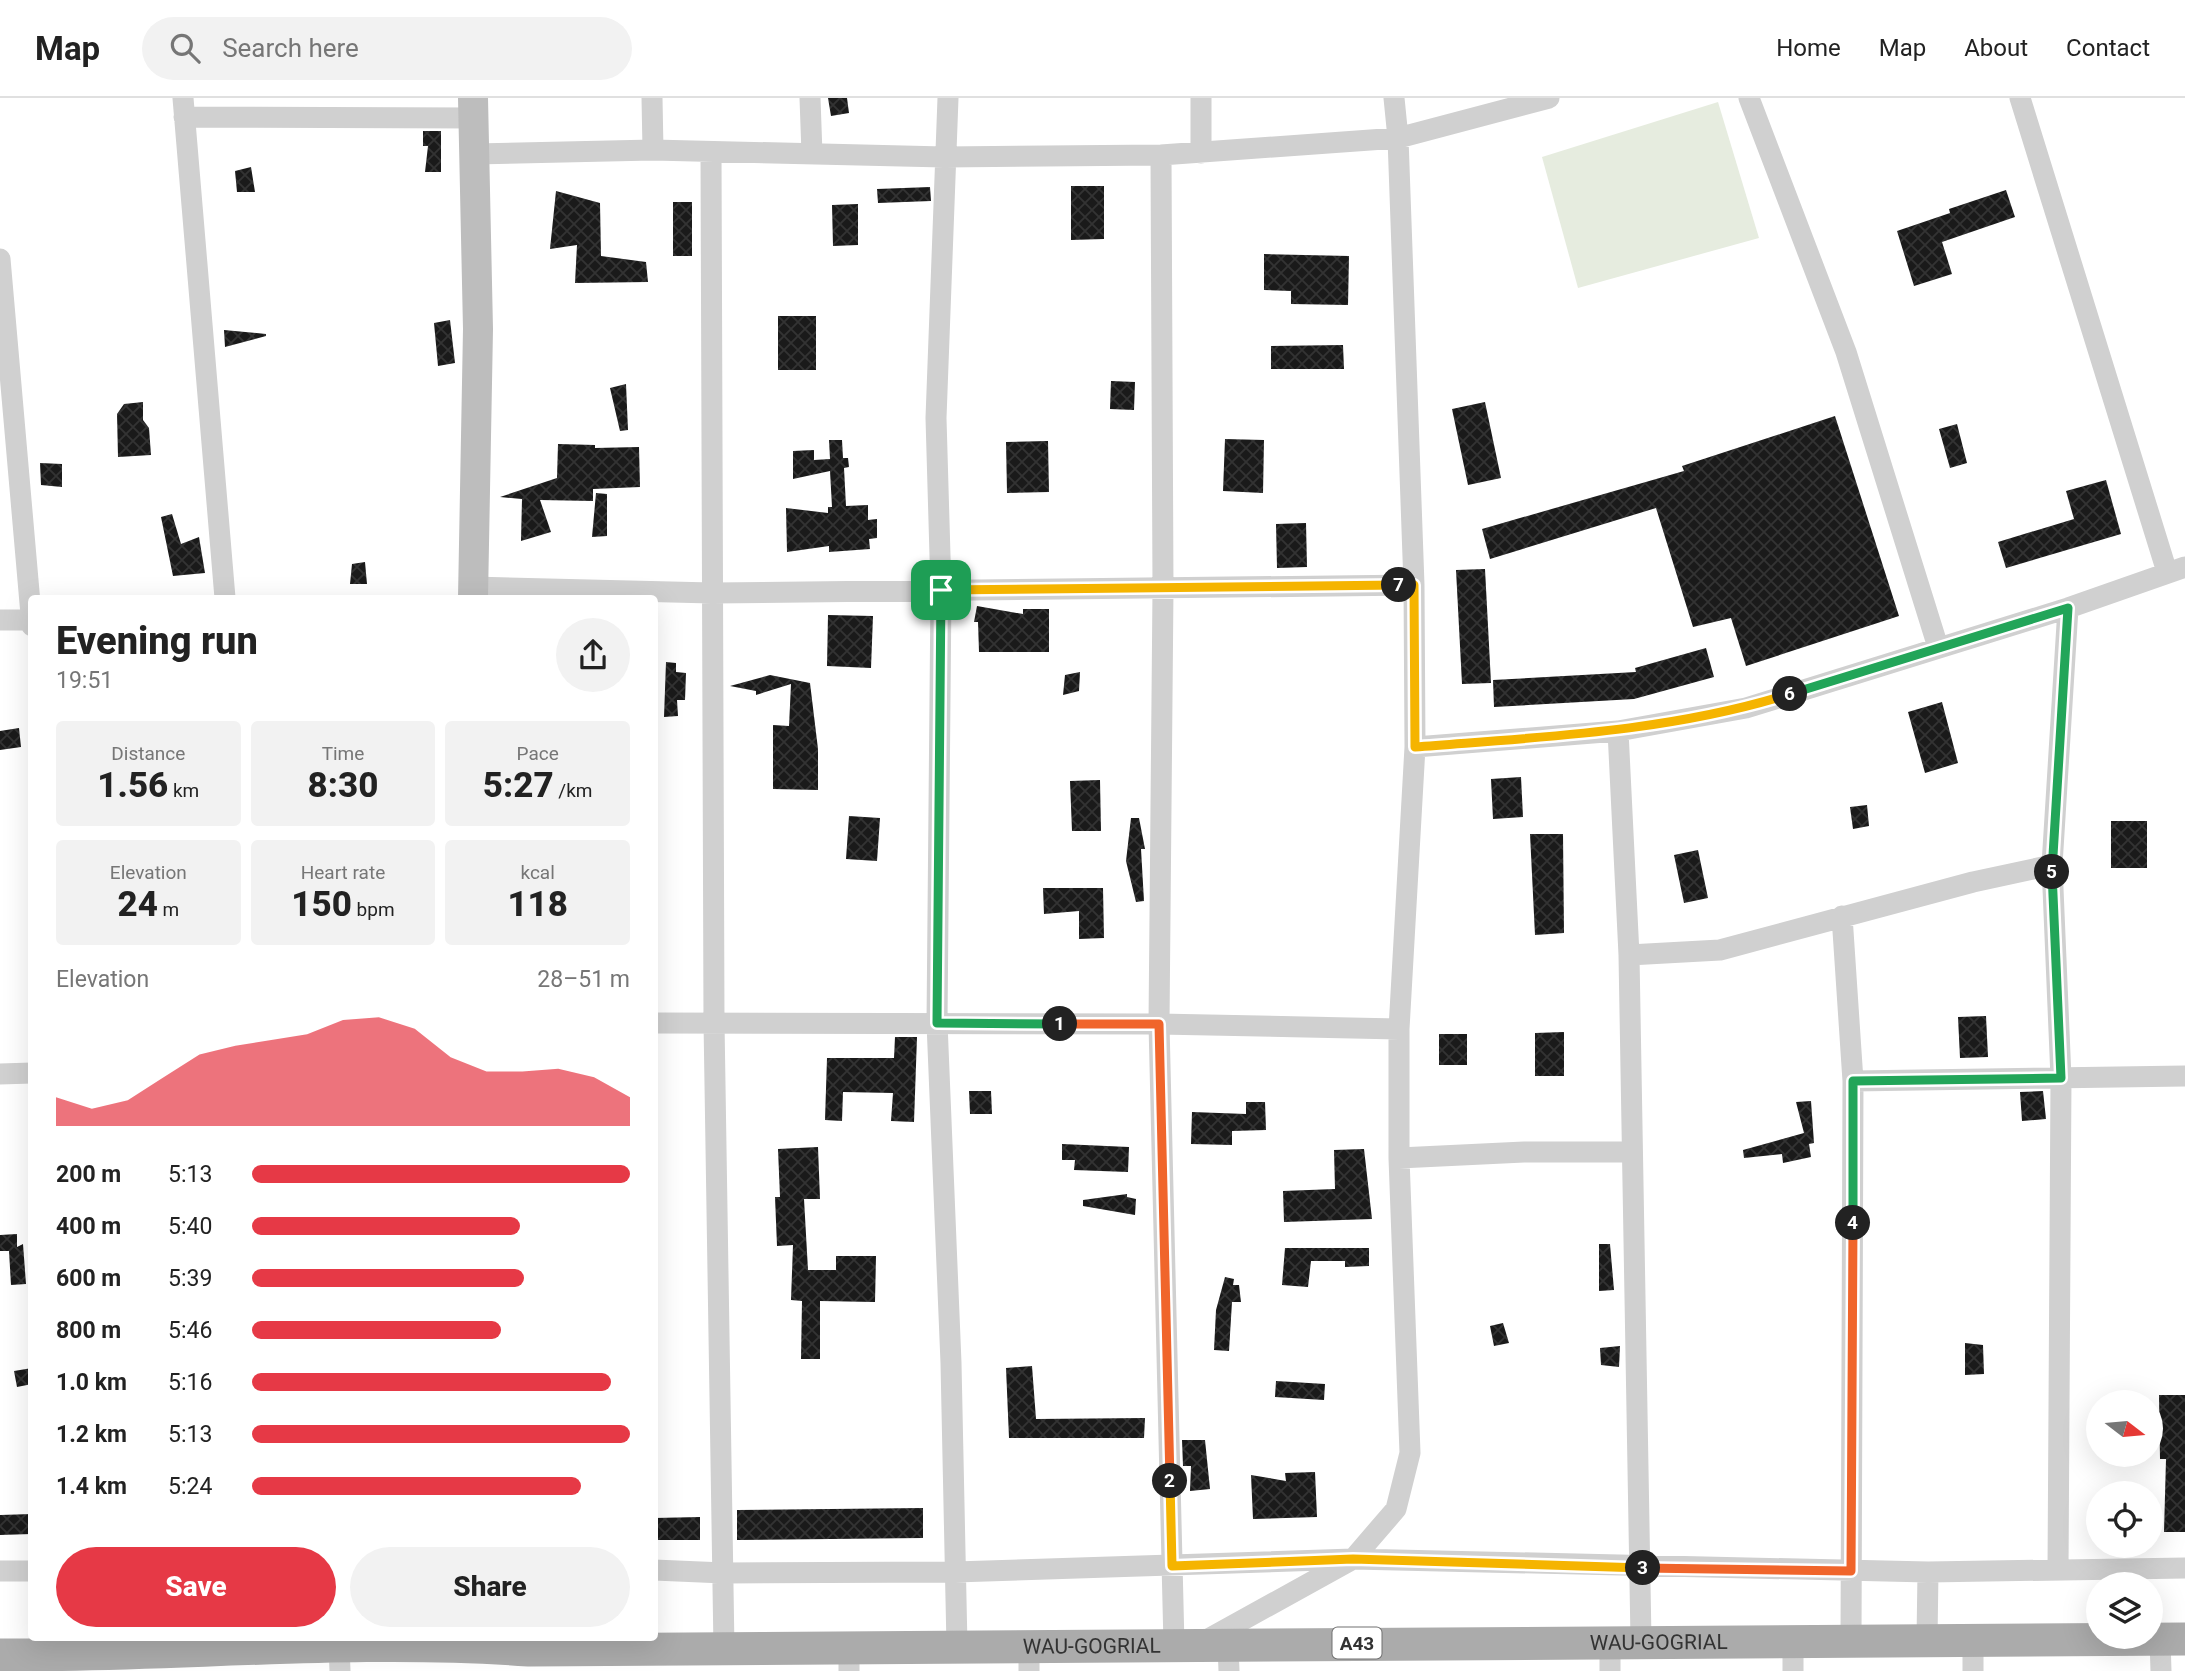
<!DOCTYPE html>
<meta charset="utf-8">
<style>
body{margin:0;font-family:Roboto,sans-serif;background:#f2f2f2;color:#222;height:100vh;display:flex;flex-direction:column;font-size:26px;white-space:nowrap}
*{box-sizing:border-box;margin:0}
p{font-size:23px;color:#767676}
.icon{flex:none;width:38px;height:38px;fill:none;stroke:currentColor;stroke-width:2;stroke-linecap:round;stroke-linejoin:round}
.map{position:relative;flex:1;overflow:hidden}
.drawer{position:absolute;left:28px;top:497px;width:630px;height:1046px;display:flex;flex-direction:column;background:#fff;border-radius:7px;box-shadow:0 7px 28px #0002}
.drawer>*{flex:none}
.needle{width:46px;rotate:106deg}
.buttons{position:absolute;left:2086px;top:1292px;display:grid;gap:14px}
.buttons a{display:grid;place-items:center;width:77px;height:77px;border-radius:50%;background:#fff;box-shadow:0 7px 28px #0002;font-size:35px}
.pin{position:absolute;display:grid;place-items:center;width:60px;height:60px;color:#fff;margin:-30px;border-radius:14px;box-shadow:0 4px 10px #0006}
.km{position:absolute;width:35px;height:35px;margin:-18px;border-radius:50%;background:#222;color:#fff;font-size:19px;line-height:35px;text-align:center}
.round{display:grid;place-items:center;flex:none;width:74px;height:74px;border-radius:37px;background:#f2f2f2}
.summary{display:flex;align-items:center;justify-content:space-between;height:119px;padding:0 28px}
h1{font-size:38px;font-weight:800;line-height:52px}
.stats{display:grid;grid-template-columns:repeat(3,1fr);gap:10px;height:119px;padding:7px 28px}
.stats div{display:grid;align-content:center;border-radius:7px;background:#f2f2f2;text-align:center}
.stats b{font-size:35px;font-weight:800}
.stats small{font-size:19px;font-weight:400}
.stats p{font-size:19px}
.chart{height:196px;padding:14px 28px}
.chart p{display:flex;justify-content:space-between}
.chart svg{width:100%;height:126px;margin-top:7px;fill:#e63946;opacity:.7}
.cta{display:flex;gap:14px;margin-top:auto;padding:14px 28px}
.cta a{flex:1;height:80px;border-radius:42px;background:#e63946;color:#fff;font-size:28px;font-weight:800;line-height:80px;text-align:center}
.cta a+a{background:#f2f2f2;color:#222}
ul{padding:0 28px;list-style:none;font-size:23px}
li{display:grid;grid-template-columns:112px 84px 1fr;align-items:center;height:52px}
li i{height:18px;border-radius:9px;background:#e63946}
header{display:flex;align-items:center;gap:42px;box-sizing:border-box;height:98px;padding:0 35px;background:#fff;border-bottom:2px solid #e0e0e0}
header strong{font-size:33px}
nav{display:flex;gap:38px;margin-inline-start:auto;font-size:24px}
.search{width:490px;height:63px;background:#f2f2f2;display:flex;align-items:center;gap:18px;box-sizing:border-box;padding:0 24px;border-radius:38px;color:#767676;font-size:26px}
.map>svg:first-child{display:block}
</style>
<header>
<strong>Map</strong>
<div class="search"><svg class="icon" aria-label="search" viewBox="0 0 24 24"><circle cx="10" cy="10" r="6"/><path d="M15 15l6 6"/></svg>Search here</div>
<nav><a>Home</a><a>Map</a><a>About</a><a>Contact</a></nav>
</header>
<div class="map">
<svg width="2185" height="1573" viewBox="0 0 2185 1573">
<defs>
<pattern id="building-cross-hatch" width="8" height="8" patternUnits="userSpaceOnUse" patternTransform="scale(1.75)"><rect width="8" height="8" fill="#1a1a1a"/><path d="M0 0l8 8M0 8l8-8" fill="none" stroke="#333"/></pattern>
</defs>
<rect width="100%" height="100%" fill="#fff"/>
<!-- grass -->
<path fill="#e6ecdf" d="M1718,4L1759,140L1578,190L1542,59Z"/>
<!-- building -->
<path fill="url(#building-cross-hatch)" d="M828,0H847L849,15L831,18Z
M423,33H441V74H425L428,48H423Z
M251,69L255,94H237L235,73Z
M1071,88H1104V141L1071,142Z
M930,89L931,103L878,105L877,91Z
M2006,92L2015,119L1942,144L1952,176L1914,188L1897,133L1950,115L1949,111Z
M556,93L600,105L601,158L646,164L648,184L575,185L577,147L550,151Z
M673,104H692V158H673Z
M858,106V147L833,148L832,107Z
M1264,156L1349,158L1348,207L1291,206V193L1264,192Z
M778,218H816V272H778Z
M450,222L455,265L438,268L434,225Z
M224,232L266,236V238L225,249Z
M1343,247L1344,271H1271V248Z
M1111,283L1135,284L1134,312L1110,311Z
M626,286L628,332L620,333L610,290Z
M143,304V322L149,330L151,357L118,359L117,316L124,306Z
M1485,304L1501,380L1468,387L1452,311Z
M1835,318L1899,518L1746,568L1731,520L1693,529L1656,410L1490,461L1482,431L1684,373L1682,368Z
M1957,326L1967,365L1950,370L1939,331Z
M1225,341L1264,342L1263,395L1223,393Z
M829,342H842L843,360H848L849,369L844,370L846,408L868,407V422L877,421V440L869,441L870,451L829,454V448L787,454L786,410L828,415V409H832L830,373L793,381V353L814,352V362L830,361Z
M1048,343L1049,394L1007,395L1006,344Z
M558,346L595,347V350L639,349L640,389L593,391V403L540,402L551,434L521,443L522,401L500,399L557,380Z
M40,365L62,366V389L41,387Z
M2106,382L2121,436L2006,470L1998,444L2074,421L2066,393Z
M596,395L607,396V438L592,439Z
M172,416L181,446L199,439L205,475L173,478L161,419Z
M1306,425L1307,469L1277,470L1276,426Z
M365,464L367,486H350L352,466Z
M1485,471L1491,585L1462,586L1456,472Z
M977,508L1023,516V511H1049V554H979L978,524H974Z
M828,517L873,518L871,570L827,568Z
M1706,550L1714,579L1634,601L1494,609L1493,582L1636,574L1635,570Z
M666,564L676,565V574L686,575L685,602H677L678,618L664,619Z
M1080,574L1079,593L1063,597L1065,577Z
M770,577L810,585L818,651V692L773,691V627L789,628L791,586L756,597V593L730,588Z
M1942,604L1958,665L1925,675L1908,614Z
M19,630L21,649L0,652V633Z
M1521,679L1523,719L1493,721L1491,681Z
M1100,682L1101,733H1072L1070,683Z
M1867,707L1869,728L1853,731L1850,709Z
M849,718L880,720L877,763L846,761Z
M1131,720H1139L1145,751H1141L1144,803L1136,804L1126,763Z
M2111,723H2147V770H2111Z
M1530,736H1563L1564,835L1535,837Z
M1698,752L1708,800L1684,805L1674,757Z
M1043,790H1103L1104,840L1079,841V813L1044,816Z
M1986,918L1988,959L1960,960L1958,919Z
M1564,934V978H1535V935Z
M1439,936H1467V967H1439Z
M895,939H917L914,1024L891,1023L893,995L843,994L842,1023L825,1022L827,960H894Z
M969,993H991L992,1016H970Z
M2043,993L2046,1021L2022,1023L2020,994Z
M1811,1003L1814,1045L1809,1046L1811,1059L1783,1065L1782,1056L1744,1060L1743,1052L1804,1035L1796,1004Z
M1246,1004H1265L1266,1032L1232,1033V1047L1191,1046L1192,1014L1246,1016Z
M1062,1046L1129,1049L1128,1074L1074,1072L1075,1062H1062Z
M818,1049L820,1101H804L808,1172H836V1158H876L875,1204L820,1203V1261H801L802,1203L791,1202L793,1147L777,1148L775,1099H780L778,1051Z
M1364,1051L1372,1121L1284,1124L1283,1093L1335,1091L1334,1052Z
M1127,1096V1099L1136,1101L1135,1117L1083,1108V1102Z
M17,1136V1149L23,1146L26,1186L11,1187L9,1153H0V1137Z
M1599,1146H1610L1614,1192L1599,1193Z
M1285,1150H1369V1168L1345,1169V1163H1311L1308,1189L1282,1187Z
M1225,1179L1234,1181L1233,1187H1239L1241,1204H1232L1229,1253L1214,1252L1216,1212Z
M1503,1225L1509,1245L1494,1248L1490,1228Z
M1965,1245L1983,1247L1984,1276L1965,1277Z
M1620,1248L1619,1269L1601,1267L1600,1250Z
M1032,1268L1036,1321L1145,1320L1144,1340H1009L1006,1270Z
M32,1270V1286L17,1289L14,1273Z
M1276,1283L1325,1286L1324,1302L1275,1299Z
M2159,1297H2185V1434H2164L2166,1361H2160Z
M1182,1342H1205L1210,1391L1190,1393L1191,1368H1183Z
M1315,1374L1317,1419L1253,1421L1251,1377L1286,1383L1285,1375Z
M923,1410V1440L737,1442V1412Z
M32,1416V1436L0,1437V1417Z
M700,1419V1442H654V1420Z"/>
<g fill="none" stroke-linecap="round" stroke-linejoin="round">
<!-- street -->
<path stroke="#d0d0d0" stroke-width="21" d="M183,0L225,500
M652,0L653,52
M810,0L812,56
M948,0L936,320L941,492L937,925L951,1265L957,1548
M1749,0L1846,254L1938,549
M2020,0L2167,474
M184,19L473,20
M711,54L714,924L724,1551
M1201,55V0
M474,56L653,52L944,59L1161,57L1398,40L1549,0
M1161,57L1163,491L1159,926L1174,1547
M0,161L32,528
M473,489L712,495L1414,487
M0,522H32
M1618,633L1629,857L1641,1542
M1415,649L1618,633L1746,610L2068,510L2185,469
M1842,818L1853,983L1851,1542
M1629,857L1720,852L1973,784L2052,767
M654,925L1159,926L1399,931
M0,976L32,975
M1853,983L2185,978
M1399,1060L1524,1054H1632
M654,1472L724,1475L955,1474L1353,1461L1928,1474L2185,1470
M2058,1472L2061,980L2052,767L2068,510
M0,1473H32
M1973,1540V1573
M1927,1541L1928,1474
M2160,1541L2161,1573
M1793,1542V1573
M1610,1543V1573
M1203,1544L1353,1461L1396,1411L1410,1355L1399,1060V931L1415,649L1414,487L1398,40L1394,0
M339,1547L340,1573
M1228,1547L1229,1573
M1029,1549V1573
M849,1573V1550"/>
<!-- secondary -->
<path stroke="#bdbdbd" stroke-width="30" d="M473,0L478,231L473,500"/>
<!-- primary -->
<path stroke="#ababab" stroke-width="33" id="s1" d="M0,1557C177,1558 353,1539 529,1552L2185,1541"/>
</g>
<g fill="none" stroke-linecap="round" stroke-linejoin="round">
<defs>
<path id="split-1" d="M941,492L937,925L1060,926"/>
<path id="split-2" d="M1060,926H1159L1170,1383"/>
<path id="split-3" d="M1170,1383L1172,1468L1353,1461L1643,1470"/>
<path id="split-4" d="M1643,1470L1851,1473L1853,1125"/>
<path id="split-5" d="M1853,1125V983L2061,980L2052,774"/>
<path id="split-6" d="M1790,596L2068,510L2052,774"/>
<path id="split-7" d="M1399,487H1414L1415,649C1541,639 1669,634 1790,596"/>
<path id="split-8" d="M941,492L1399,487"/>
</defs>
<!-- split-1 casing -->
<use href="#split-1" stroke="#fff" stroke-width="14"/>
<!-- split-2 casing -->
<use href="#split-2" stroke="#fff" stroke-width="14"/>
<!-- split-3 casing -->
<use href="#split-3" stroke="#fff" stroke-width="14"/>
<!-- split-4 casing -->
<use href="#split-4" stroke="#fff" stroke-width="14"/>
<!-- split-5 casing -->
<use href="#split-5" stroke="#fff" stroke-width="14"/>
<!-- split-6 casing -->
<use href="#split-6" stroke="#fff" stroke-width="14"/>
<!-- split-7 casing -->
<use href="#split-7" stroke="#fff" stroke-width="14"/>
<!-- split-8 casing -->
<use href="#split-8" stroke="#fff" stroke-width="14"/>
<!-- split-1 -->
<use href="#split-1" stroke="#22a559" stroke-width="9"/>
<!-- split-2 -->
<use href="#split-2" stroke="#f0652b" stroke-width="9"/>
<!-- split-3 -->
<use href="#split-3" stroke="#f5b400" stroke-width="9"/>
<!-- split-4 -->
<use href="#split-4" stroke="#f0652b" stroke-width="9"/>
<!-- split-5 -->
<use href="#split-5" stroke="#22a559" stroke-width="9"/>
<!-- split-6 -->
<use href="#split-6" stroke="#22a559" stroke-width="9"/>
<!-- split-7 -->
<use href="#split-7" stroke="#f5b400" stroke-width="9"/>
<!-- split-8 -->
<use href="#split-8" stroke="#f5b400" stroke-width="9"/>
</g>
<g text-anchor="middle" stroke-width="7" stroke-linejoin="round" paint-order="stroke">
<!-- shield labels -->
<rect fill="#fff" stroke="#707070" stroke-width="2" x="1332.5" y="1529.5" width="49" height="31" rx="5"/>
<g font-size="19" font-weight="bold" fill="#333">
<text x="1357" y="1552">A43</text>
</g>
<!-- street labels -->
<g font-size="21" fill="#333" stroke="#fff">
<text dy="7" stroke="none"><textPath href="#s1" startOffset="1659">WAU-GOGRIAL</textPath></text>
<text dy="7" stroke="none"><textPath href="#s1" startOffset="1092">WAU-GOGRIAL</textPath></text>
</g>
</g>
</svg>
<div class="buttons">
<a><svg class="needle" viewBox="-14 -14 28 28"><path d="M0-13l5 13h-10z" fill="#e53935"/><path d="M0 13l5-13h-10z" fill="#767676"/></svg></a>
<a><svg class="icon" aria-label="locate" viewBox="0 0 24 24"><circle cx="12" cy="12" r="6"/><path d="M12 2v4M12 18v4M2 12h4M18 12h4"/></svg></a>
<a><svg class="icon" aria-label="layers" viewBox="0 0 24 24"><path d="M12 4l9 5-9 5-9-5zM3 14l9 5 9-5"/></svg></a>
</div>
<div class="pin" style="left:941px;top:492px;background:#1e9e55"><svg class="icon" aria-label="arrive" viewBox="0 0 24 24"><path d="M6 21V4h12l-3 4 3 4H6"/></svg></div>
<b class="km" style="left:1060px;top:926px">1</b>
<b class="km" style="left:1170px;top:1383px">2</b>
<b class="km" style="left:1643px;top:1470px">3</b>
<b class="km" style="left:1853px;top:1125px">4</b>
<b class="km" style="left:2052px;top:774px">5</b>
<b class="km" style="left:1790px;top:596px">6</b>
<b class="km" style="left:1399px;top:487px">7</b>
<section class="drawer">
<div class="summary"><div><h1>Evening run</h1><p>19:51</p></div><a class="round"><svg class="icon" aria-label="share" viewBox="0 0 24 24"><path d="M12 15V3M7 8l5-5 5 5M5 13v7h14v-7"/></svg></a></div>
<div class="stats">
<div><p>Distance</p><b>1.56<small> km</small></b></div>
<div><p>Time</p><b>8:30</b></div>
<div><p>Pace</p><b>5:27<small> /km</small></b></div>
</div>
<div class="stats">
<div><p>Elevation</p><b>24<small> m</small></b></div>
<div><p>Heart rate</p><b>150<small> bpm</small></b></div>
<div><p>kcal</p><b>118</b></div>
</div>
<div class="chart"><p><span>Elevation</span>28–51 m</p>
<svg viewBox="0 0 160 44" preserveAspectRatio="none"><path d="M0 44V34L10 38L20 35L30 27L40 19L50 16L60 14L70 12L80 7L90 6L100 10L110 20L120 25L130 25L140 24L150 27L160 34V44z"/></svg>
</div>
<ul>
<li><b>200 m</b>5:13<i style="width:100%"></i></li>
<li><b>400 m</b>5:40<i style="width:71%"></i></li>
<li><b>600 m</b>5:39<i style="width:72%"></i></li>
<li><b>800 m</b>5:46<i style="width:66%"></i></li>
<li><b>1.0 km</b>5:16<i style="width:95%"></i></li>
<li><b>1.2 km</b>5:13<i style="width:100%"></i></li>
<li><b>1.4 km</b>5:24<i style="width:87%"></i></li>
</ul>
<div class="cta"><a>Save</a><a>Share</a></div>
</section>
</div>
